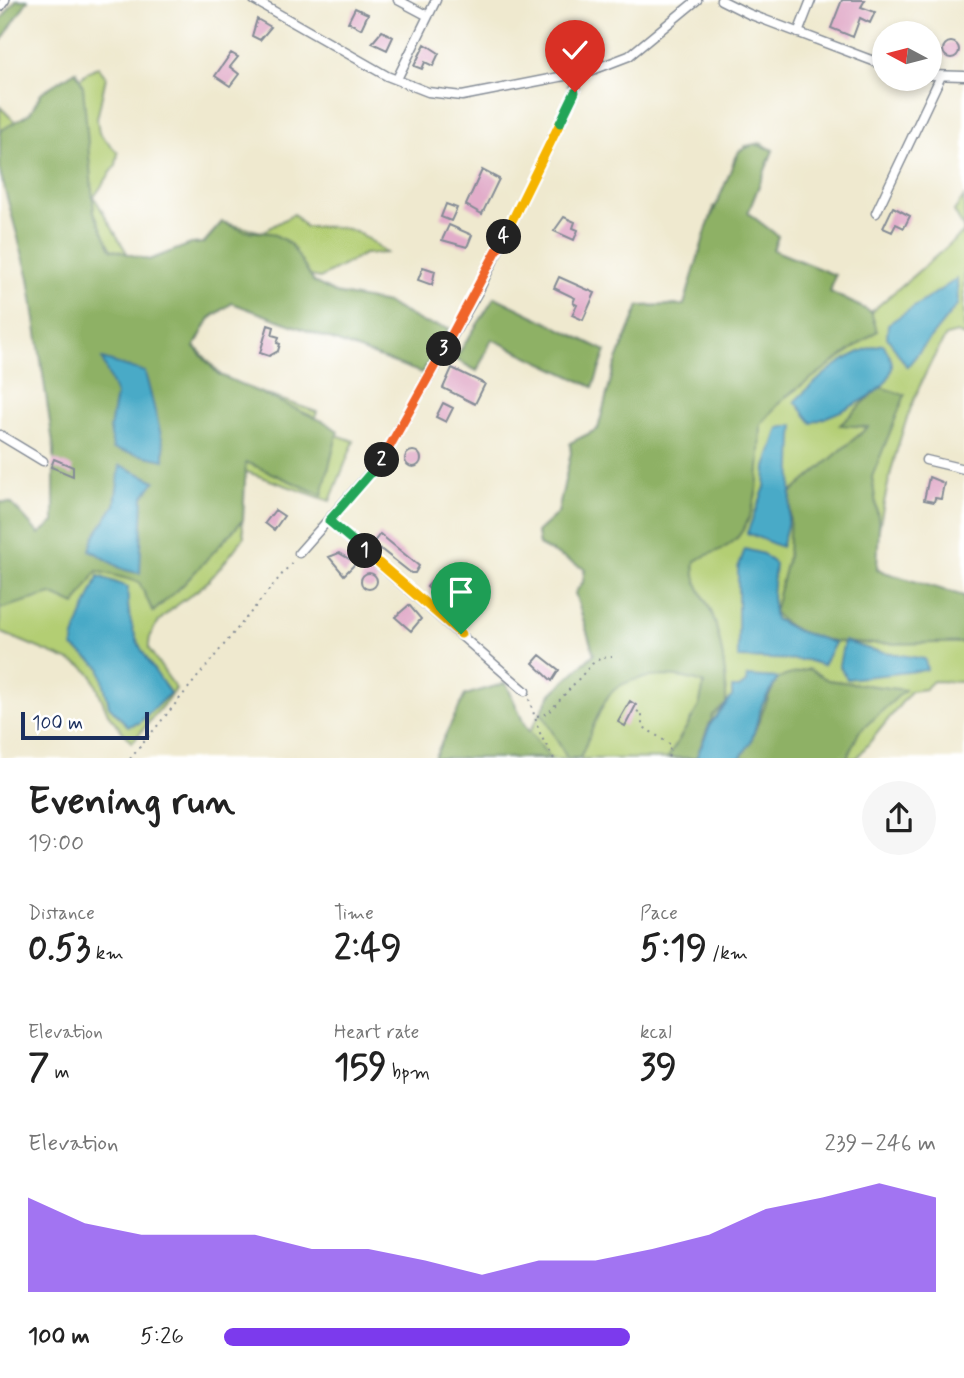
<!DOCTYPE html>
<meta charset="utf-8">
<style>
body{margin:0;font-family:Mynerve,sans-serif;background:#f6f6f6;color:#222;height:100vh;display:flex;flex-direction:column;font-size:26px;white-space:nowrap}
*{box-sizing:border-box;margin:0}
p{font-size:23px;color:#767676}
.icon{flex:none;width:38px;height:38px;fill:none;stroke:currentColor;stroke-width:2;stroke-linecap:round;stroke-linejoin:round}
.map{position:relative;height:758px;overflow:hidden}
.panel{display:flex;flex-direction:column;background:#fff;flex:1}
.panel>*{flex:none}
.needle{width:46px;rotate:277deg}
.tools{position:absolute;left:872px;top:21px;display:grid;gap:14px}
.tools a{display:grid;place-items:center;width:70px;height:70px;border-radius:50%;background:#fff;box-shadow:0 4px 10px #0003;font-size:35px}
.scale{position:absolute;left:21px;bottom:18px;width:128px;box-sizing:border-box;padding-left:7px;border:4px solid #1b2f5e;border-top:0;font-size:19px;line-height:24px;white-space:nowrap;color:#1b2f5e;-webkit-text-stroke:5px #fff;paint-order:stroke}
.pin{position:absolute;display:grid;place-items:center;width:60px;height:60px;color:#fff;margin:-72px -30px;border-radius:50% 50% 50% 0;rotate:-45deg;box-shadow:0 0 7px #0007}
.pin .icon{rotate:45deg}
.km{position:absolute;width:35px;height:35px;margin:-18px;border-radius:50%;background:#222;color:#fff;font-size:19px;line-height:35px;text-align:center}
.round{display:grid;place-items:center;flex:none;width:74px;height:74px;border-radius:37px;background:#f6f6f6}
.headline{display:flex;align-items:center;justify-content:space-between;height:119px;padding:0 28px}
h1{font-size:38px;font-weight:800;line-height:52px}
.figures{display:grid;grid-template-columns:repeat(3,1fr);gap:10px;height:119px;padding:7px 28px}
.figures div{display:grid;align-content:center}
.figures b{font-size:35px;font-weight:800}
.figures small{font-size:19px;font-weight:400}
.figures p{font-size:19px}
.chart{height:196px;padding:14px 28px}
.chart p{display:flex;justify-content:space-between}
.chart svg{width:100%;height:126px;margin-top:7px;fill:#7c3aed;opacity:.7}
ul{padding:0 28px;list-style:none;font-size:23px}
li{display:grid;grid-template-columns:112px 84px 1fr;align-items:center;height:52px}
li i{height:18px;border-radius:9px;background:#7c3aed}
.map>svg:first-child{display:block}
</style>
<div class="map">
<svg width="964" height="759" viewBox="0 0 964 759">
<rect width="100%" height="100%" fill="#fff"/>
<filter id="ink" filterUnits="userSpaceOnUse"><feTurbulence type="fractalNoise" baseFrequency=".0143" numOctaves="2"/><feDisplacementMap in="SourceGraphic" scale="14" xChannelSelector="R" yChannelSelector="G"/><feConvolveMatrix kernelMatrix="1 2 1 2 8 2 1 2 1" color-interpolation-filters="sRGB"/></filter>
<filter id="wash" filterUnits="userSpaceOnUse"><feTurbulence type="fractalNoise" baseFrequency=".00686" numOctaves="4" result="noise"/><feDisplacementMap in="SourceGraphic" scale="28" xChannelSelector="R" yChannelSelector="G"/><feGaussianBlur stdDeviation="1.57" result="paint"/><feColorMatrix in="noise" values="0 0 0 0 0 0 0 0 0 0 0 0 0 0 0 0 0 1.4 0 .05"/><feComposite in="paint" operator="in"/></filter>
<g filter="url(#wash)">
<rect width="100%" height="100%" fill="#efe9cf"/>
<!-- green -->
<path fill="#b3ce73" stroke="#677e68" stroke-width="2" d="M98,67L106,77L97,119L99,133L118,153L116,165L94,197L127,253L155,274L192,256L222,222L262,232L294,214L305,227C348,226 353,226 386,253L364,254L320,278L263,266L232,303L207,321L195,346L225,380L317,412L312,426L354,441L330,501L247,472L237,482L244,537C232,552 219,571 205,584C185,602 146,619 149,649L176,689L132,743L108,714L92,675L82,666L0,632V510L69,550L80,464L0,150V107L44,150C56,123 68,77 98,67Z
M760,143L773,150L748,213L778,236L773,250L835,275L830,292L871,312L963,233L964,229L954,211L964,197V336L957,333L946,336C903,405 885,485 873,565L899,582L964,596V682L933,681L925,689L911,691L857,758L529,759L523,744L551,694L594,654L575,593L583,582L585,569L539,545L537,532L557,519L571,453L570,443L598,429L614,368L639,306L684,305L714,206L718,207L735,157L740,160L745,146Z"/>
<!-- forest -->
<path fill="#8eb165" stroke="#547062" stroke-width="2" d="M16,0H28L0,43V21Z
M76,71L83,86L94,212L111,249L149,260L191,244L204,243L222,222L245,231L271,233L285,240L292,246L314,282L335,293L387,303L424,323L449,328L422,373L232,303L210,318L194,347L218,374L325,422L338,431L322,495L246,462L243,520L184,584L153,612L139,582L97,571L75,605L51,594L0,609V502L11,503L39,534L54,522V450L29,278L0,172V131L30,113L42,92Z
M755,144L773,150L748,213L778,236L773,250L835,275L830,292L871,312L877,331L783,399L761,424C760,458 761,522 730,544C720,552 706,554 695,561C691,586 709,599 715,622C722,647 727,678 726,704L713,715L696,758H668L699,706L704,684C679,673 630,672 610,694C599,707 588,741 580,758H567L541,712L551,694L594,654L575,593L583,582L585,569L539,545L537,532L558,513L571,453L570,443L598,429L614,368L639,306L684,305L707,227L739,151Z
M495,297L606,351L593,387L492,339L477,371L455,359Z
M880,387L905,395L872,477L879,525L877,570L964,596V643C912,640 809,658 774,612L788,556L791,493L868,427L840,425Z
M809,669L828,680L905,690L859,732L847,758L740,759C757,734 763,704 778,678Z
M506,683L525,726L550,758H434L465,695Z"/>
<!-- water -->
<path fill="#48aac7" stroke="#326c92" stroke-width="2" d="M957,279L958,304L907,367L887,337L888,324Z
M883,344C886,349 892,358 892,364C893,395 835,413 812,423L795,401C822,375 847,352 883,344Z
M102,359L145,372L164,447V460L113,449L110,428L116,395Z
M794,425C790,466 795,508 781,547L747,533L765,487L766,467L779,428Z
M120,465L155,481L143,497L140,573C115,570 111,560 90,550L94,537L115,505Z
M745,549L763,554L775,564L772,596L775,619L795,630L835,643L823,665L806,660L738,658V568Z
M98,576L128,587C125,631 145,658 170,693L139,723L128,726L109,706L100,667L73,647C71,634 93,595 98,576Z
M844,641L872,650L925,659L927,670L847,679L839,665Z
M747,676L778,678L762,705L751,742L740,758H696L711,723L732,697V688H739L746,683Z"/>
<g id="blocks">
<!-- building -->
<path fill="#e2adca" d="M842,0H865L861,7L875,12L870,23L860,18L853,37L831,28Z
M355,8L368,14L361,29L348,22Z
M257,19L271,27L260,40L252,36Z
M382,31L393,37L387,50L372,43Z
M943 50a8 8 0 1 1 16 0a8 8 0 1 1-16 0Z
M425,44L439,53L433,66L425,62L422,69L414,66Z
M231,53L238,57L230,67L239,74L230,86L215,76Z
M482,170L499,179L482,214L466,205Z
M446,204L457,208L451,221L441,217Z
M893,207L910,216L904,228L896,224L892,232L883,228Z
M564,217L575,222L573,228L578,230L574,240L554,231Z
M449,225L472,235L467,247L442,240Z
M423,267L435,271L432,285L418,280Z
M559,277L595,293L583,320L572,315L577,305L573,303L575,298L554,288Z
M268,325L274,327L272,335L279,337L277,343L280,344L278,351L269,356L260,353Z
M452,368L485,384L475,404L443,388Z
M443,403L453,408L446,422L436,417Z
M405 459a8 8 0 1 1 16 0a8 8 0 1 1-16 0Z
M54,459L73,467V476L51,467Z
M929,477L944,483L941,499L935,498L934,502L924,500Z
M275,510L284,516L274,530L265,523Z
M380,534L419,566L415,573H411L373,543Z
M339,553L356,563L344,575L329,557Z
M361 581a8 8 0 1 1 16 0a8 8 0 1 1-16 0Z
M439,573L454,586L442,600L427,587Z
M409,605L421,619L411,631L395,617Z
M540,655L559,670L552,681L533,663Z
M630,701L636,705L625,726L618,722Z"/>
</g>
</g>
<g filter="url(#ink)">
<use href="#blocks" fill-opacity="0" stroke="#858c96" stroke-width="2"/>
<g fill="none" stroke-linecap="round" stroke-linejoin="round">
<defs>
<path id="minor" d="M254,0L387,76L428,92L462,96L590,71L629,56L697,0
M398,0L428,16
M721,0L749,14L884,65
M0,7L5,0
M798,33L811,0
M929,75L964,76
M397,79L436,0
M876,213L941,76
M0,435L43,461
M926,460L964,469
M329,521L525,691
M299,553L382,459L479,290L575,92L576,73"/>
</defs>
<!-- minor casing -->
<use href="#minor" stroke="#858c96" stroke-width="11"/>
<!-- path -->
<path stroke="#858c96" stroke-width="2" stroke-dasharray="2 5" stroke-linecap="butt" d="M529,699L541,736L554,759
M637,711L642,714V726L671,745L668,759
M537,716L548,713L592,664L601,658L612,657
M130,759L293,561"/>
<!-- minor -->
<use href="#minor" stroke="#fff" stroke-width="8"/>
</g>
</g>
<g fill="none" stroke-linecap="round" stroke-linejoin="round" filter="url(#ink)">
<defs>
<path id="split-1" d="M365,551L461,634"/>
<path id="split-2" d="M365,551L329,521L382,460"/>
<path id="split-3" d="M382,460L444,349"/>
<path id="split-4" d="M444,349L504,237"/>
<path id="split-5" d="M504,237L560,123"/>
<path id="split-6" d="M560,123L575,92"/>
</defs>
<!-- split-1 casing -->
<use href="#split-1" stroke="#fff" stroke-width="14"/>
<!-- split-2 casing -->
<use href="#split-2" stroke="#fff" stroke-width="14"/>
<!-- split-3 casing -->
<use href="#split-3" stroke="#fff" stroke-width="14"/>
<!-- split-4 casing -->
<use href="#split-4" stroke="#fff" stroke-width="14"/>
<!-- split-5 casing -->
<use href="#split-5" stroke="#fff" stroke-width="14"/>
<!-- split-6 casing -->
<use href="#split-6" stroke="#fff" stroke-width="14"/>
<!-- split-1 -->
<use href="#split-1" stroke="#f5b400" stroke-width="9"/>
<!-- split-2 -->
<use href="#split-2" stroke="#22a559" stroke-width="9"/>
<!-- split-3 -->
<use href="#split-3" stroke="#f0652b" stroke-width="9"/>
<!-- split-4 -->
<use href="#split-4" stroke="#f0652b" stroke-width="9"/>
<!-- split-5 -->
<use href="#split-5" stroke="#f5b400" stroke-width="9"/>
<!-- split-6 -->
<use href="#split-6" stroke="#22a559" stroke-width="9"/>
</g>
</svg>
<div class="tools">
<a><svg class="needle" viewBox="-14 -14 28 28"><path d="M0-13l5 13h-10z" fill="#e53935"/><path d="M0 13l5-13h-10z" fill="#767676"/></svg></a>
</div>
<div class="scale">100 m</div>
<div class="pin" style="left:461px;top:634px;background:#1e9e55"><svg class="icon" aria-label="arrive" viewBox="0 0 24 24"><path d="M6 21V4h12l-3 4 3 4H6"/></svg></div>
<div class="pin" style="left:575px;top:92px;background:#d93025"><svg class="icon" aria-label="check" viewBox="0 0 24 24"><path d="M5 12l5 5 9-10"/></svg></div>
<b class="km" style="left:365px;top:551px">1</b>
<b class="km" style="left:382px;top:460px">2</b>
<b class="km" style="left:444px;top:349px">3</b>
<b class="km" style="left:504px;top:237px">4</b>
</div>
<section class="panel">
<div class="headline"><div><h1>Evening run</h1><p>19:00</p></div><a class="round"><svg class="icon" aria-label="share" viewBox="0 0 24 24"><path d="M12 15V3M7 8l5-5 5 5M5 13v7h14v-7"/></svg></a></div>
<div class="figures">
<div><p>Distance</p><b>0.53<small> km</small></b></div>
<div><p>Time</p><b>2:49</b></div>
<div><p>Pace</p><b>5:19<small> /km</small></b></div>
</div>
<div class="figures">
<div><p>Elevation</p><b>7<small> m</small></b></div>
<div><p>Heart rate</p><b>159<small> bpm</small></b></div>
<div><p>kcal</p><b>39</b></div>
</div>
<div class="chart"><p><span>Elevation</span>239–246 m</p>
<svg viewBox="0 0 160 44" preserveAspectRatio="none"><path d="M0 44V11L10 20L20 24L30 24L40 24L50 29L60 29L70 33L80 38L90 33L100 33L110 29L120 24L130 15L140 11L150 6L160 11V44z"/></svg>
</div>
<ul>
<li><b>100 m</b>5:26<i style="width:57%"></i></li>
</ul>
</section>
